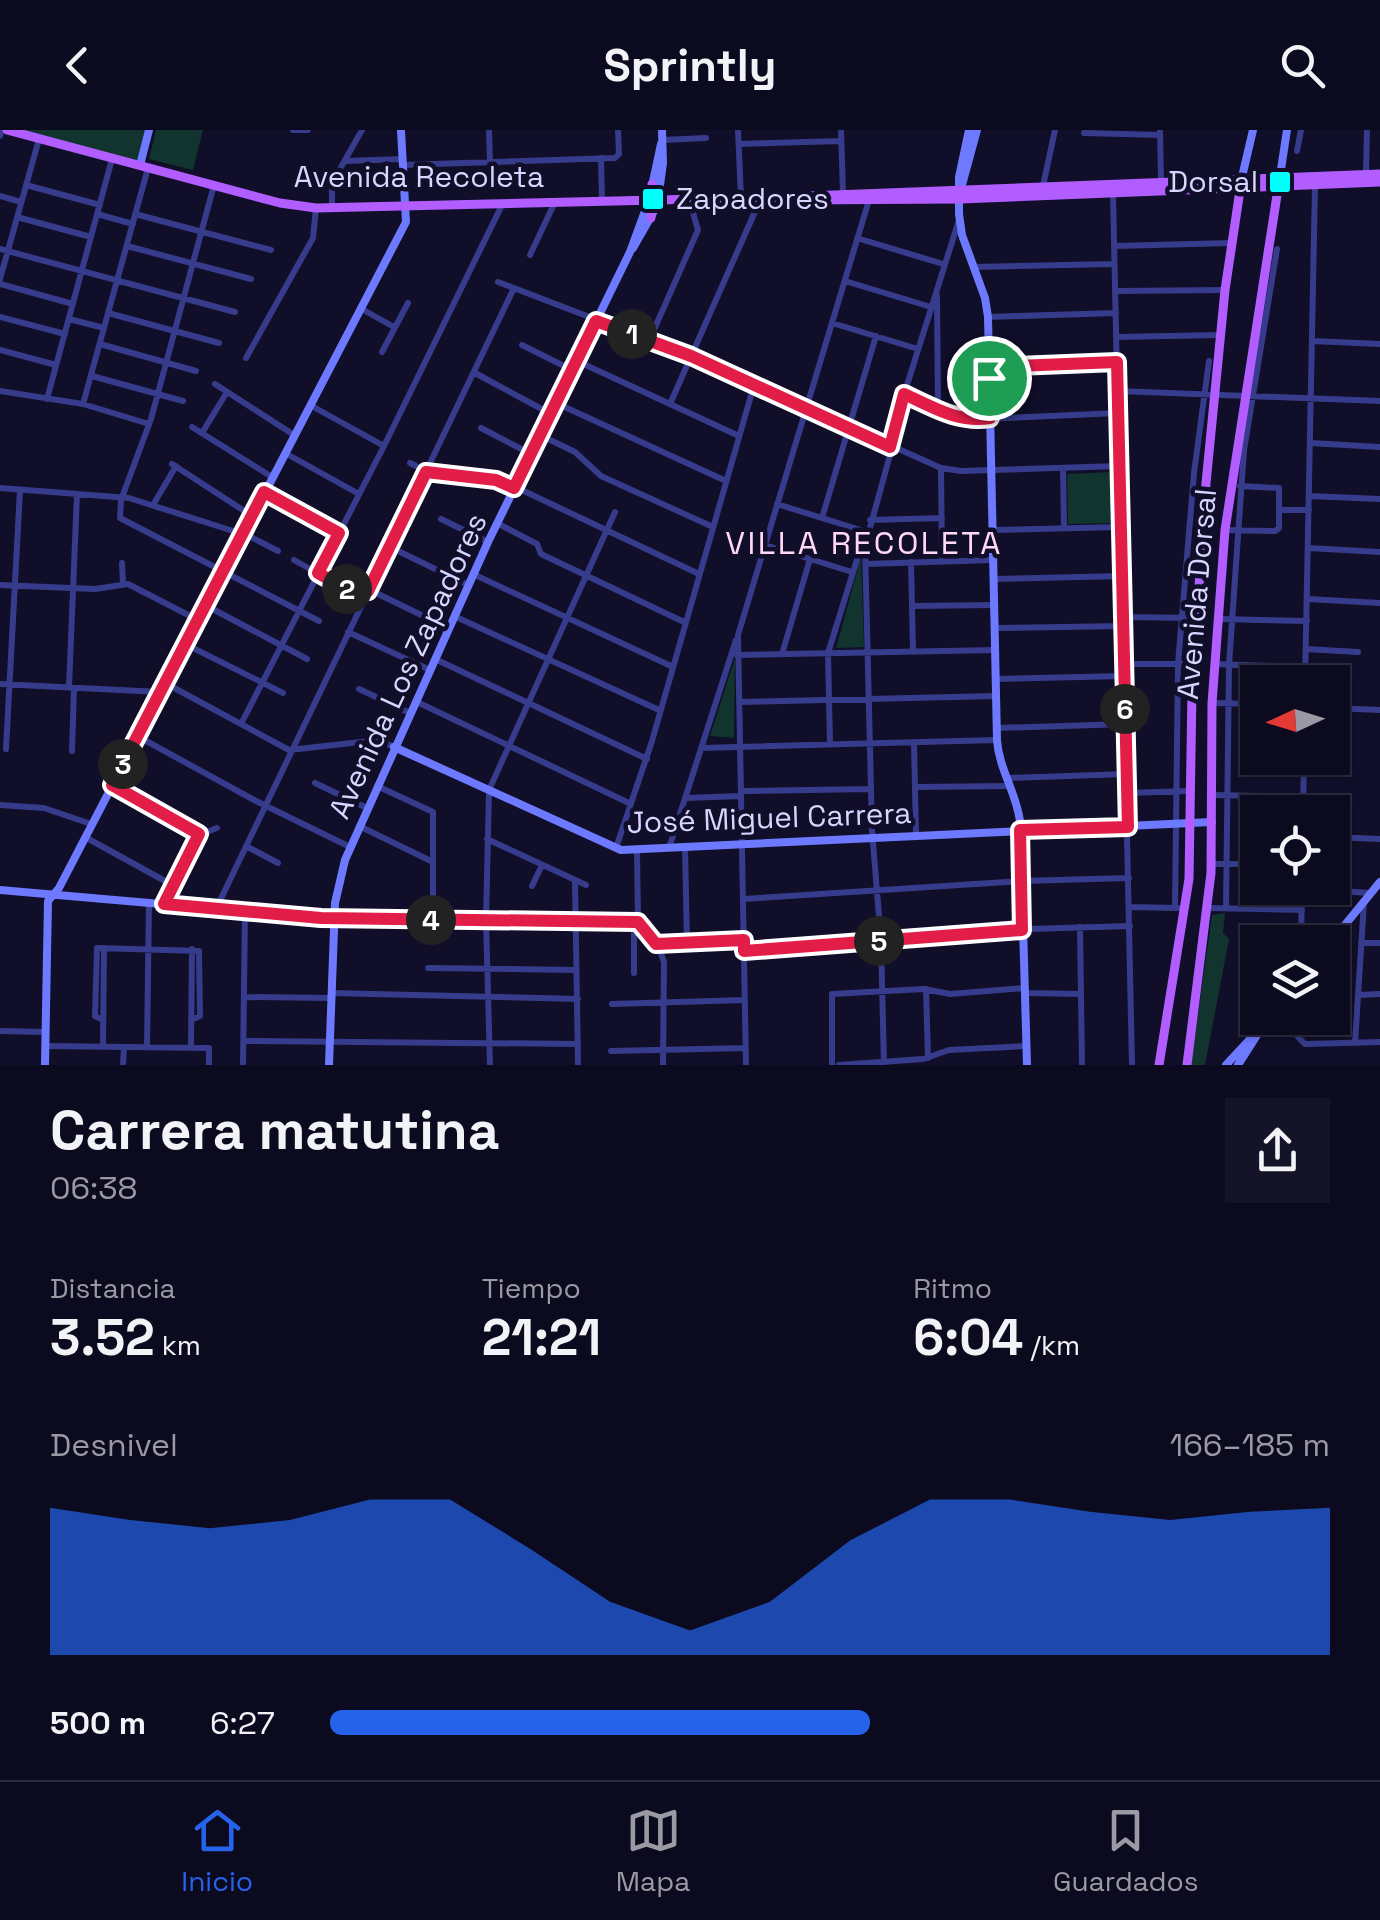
<!DOCTYPE html>
<html lang="es">
<meta charset="utf-8">
<style>
body{margin:0;font-family:"Space Grotesk",sans-serif;background:#151328;color:#f1f3f6;height:100vh;display:flex;flex-direction:column;font-size:38px;white-space:nowrap}
*{box-sizing:border-box;margin:0}
p{font-size:32px;color:#9a9aa4}
.icon{flex:none;width:55px;height:55px;fill:none;stroke:currentColor;stroke-width:2;stroke-linecap:round;stroke-linejoin:round}
.map{position:relative;height:935px;overflow:hidden}
.side{display:flex;flex-direction:column;background:#0c0a1f;flex:1}
.side>*{flex:none}
.needle{width:65px;rotate:266deg}
.fabs{position:absolute;left:1240px;top:535px;display:grid;gap:20px}
.fabs a{display:grid;place-items:center;width:110px;height:110px;border-radius:0px;background:#0c0a1f;box-shadow:0 2px 8px #0004,0 0 0 2px #2c2b3d;font-size:50px}
.pin{position:absolute;display:grid;place-items:center;width:85px;height:85px;color:#fff;margin:-42px;border:5px solid #fff;border-radius:50%;box-shadow:0 2px 10px #0007}
.km{position:absolute;width:50px;height:50px;margin:-25px;border-radius:50%;background:#222;color:#fff;font-size:28px;line-height:50px;text-align:center}
.round{display:grid;place-items:center;flex:none;width:105px;height:105px;border-radius:0px;background:#151328}
.head{display:flex;align-items:center;justify-content:space-between;height:170px;padding:0 50px}
h1{font-size:55px;font-weight:700;line-height:75px}
.figures{display:grid;grid-template-columns:repeat(3,1fr);gap:15px;height:170px;padding:10px 50px}
.figures div{display:grid;align-content:center}
.figures b{font-size:50px;font-weight:700}
.figures small{font-size:28px;font-weight:400}
.figures p{font-size:28px}
.chart{height:280px;padding:20px 50px}
.chart p{display:flex;justify-content:space-between}
.chart svg{width:100%;height:180px;margin-top:10px;fill:#2563eb;opacity:.7}
ul{padding:0 50px;list-style:none;font-size:32px}
li{display:grid;grid-template-columns:160px 120px 1fr;align-items:center;height:75px}
li i{height:25px;border-radius:12px;background:#2563eb}
header{display:flex;justify-content:space-between;align-items:center;height:130px;padding:0 50px;background:#0c0a1f;font-size:45px;font-weight:700}
.tabs{display:flex;justify-content:space-around;align-items:center;height:140px;border-top:2px solid #2c2b3d;background:#0c0a1f;font-size:28px;color:#9a9aa4}
.tabs a{display:grid;justify-items:center;gap:5px}
.tabs .active{color:#2563eb}
.map>svg:first-child{display:block}
</style>
<header><svg class="icon" aria-label="back" viewBox="0 0 24 24"><path d="M15 5l-7 7 7 7"/></svg>Sprintly<svg class="icon" aria-label="search" viewBox="0 0 24 24"><circle cx="10" cy="10" r="6"/><path d="M15 15l6 6"/></svg></header>
<div class="map">
<svg width="1380" height="935" viewBox="0 0 1380 935">
<rect width="100%" height="100%" fill="#100e29"/>
<!-- green -->
<path fill="#11342f" d="M23,0H145L137,31Z
M156,0H203L193,40L149,29Z
M1112,342L1114,393L1068,394L1067,344Z
M861,427L864,517L836,518Z
M735,528L734,608L710,606Z
M1225,783L1223,803L1229,809L1205,935H1191L1212,785Z"/>
<g fill="none" stroke-linecap="round" stroke-linejoin="round">
<!-- street -->
<path stroke="#363c8b" stroke-width="6" d="M293,0H308
M489,0L490,32
M738,0L741,68
M841,0L843,63
M1160,0L1161,51
M1084,3L1160,5
M0,6L2,0
M662,10L706,8
M739,14L841,11
M1297,21L1301,0
M601,28L602,71
M345,31L403,29
M403,35L615,28L619,24L618,0
M1366,43L1367,0
M26,55L100,75
M214,55L151,289L121,370L120,388L319,491
M1043,56L1055,0
M1113,64L1132,935
M0,66L21,72
M332,78V53L362,0
M97,84L133,94
M135,84L271,120
M17,87L91,107
M857,108L943,134
M127,116L251,149
M1114,116L1232,113
M0,119L235,182
M530,125L555,72
M973,137L1114,134
M0,149L39,9
M845,151L931,177
M498,152L691,226L941,338L961,341L1119,336
M0,154L73,174
M1115,161L1225,160
M937,166L938,280
M360,178L394,197
M108,183L219,213
M0,187L65,204
M988,187L1116,183
M69,189L104,198
M832,193L918,219
M1116,207L1220,205
M649,211L698,100L689,69
M1312,211L1380,214
M100,214L196,241
M522,215L572,240
M0,220L56,235
M382,222L408,173
M246,228L313,108L316,78
M577,231L739,306
M989,237L1117,232
M475,243L551,284
M92,246L183,271
M215,254L294,305
M0,261L83,274L149,294
M1118,261L1380,271
M904,264L960,290L1118,283
M47,269L112,29
M556,273L726,351
M83,274L148,38
M670,274L761,68
M310,275L384,316
M192,297L272,347
M481,298L531,324
M202,303L227,262
M540,305L575,322L601,346L713,397
M1310,313L1380,317
M285,323L359,364
M410,333L426,341L507,353L699,444
M172,334L252,386
M941,338L942,431
M1063,338L1064,398
M0,358L129,368L249,406L278,421
M264,362L339,403
M1309,366L1380,369
M777,374L867,402
M153,375L176,336
M1280,380H1309
M822,388L876,206
M441,389L488,412
M870,390L942,388
M497,393L537,414L541,424L684,492
M992,400L1121,397
M1225,400L1275,401L1279,398V358L1240,356
M765,415L852,442
M390,417L468,455
M1308,418L1380,422
M294,430L348,460L374,462L448,498
M911,432L913,522
M122,433L123,454
M866,434L993,430
M473,444L671,536
M993,449L1122,446
M0,455L95,459L128,454L198,490
M1307,469L1380,473
M205,475L307,529
M912,476L994,475
M454,486L659,580
M1123,487L1196,488
M1218,489L1307,491
M995,498L1123,496
M348,502L430,540
M185,514L283,563
M1306,519L1358,522
M782,524L810,429
M737,525L995,520
M435,529L647,629
M1124,534H1193
M1214,534L1306,537
M996,549L1124,546
M1305,552L1315,56
M165,553L289,620L379,610L394,617
M0,554L160,562
M69,557L77,364
M359,559L410,583
M415,571L631,674
M739,572L996,566
M1212,573L1258,574
M1332,578L1380,580
M241,594L384,316L503,73
M997,598L1126,594
M137,606L256,671L350,717
M914,612L916,705
M830,614L828,523L864,407
M701,618L997,610
M6,619L20,360
M72,621L74,558
M1006,648L1127,644
M315,653L367,678
M112,655L199,705
M377,656L433,682V790
M915,657L1010,656
M741,661L871,659
M1127,663L1191,661
M1212,665L1304,667
M685,668L741,666
M0,675L44,678L91,694
M1303,682L1304,628
M359,696L433,732
M199,705L217,698
M85,707L174,756
M1332,707L1380,709
M487,709L586,755
M246,716L278,733
M685,717L687,813
M616,718L652,611L754,255
M669,718L736,510
M1212,734H1258
M575,750L578,935
M532,756L542,735
M1302,759L1371,763
M743,769L1021,751L1129,748
M165,774L199,705
M1130,777L1178,778
M1175,778L1178,534L1194,343L1209,231
M1207,778L1302,780
M1226,778L1229,535L1244,320L1277,119
M216,779L514,158
M334,789L638,792
M638,792L659,818L664,832L663,935
M1080,797L1082,935
M1301,812L1302,759
M1361,813H1380
M657,814L744,810
M744,821L1029,799L1130,796
M428,838L576,840
M634,843V799L638,792L637,720
M926,859L928,928
M331,863L578,869
M1026,863L1081,864
M1358,865L1380,864
M244,867L331,868
M612,874L745,870
M1299,888L1298,907L1305,914L1380,912
M103,890L95,886L97,818L199,821L200,886L191,890
M0,901L46,902
M244,911L578,914
M1355,913L1364,772
M46,916L209,918V935
M103,916L104,818
M147,917L149,773
M191,918L192,819
M611,921L746,918
M123,935L124,917
M243,935L245,782
M490,935L486,791L489,660L615,382
M746,935L738,505L869,70
M832,935V864L924,859L950,864L1025,858
M839,935L923,929L949,920L1027,916
M884,935L881,811L872,700L865,416L890,325V309L959,90"/>
<!-- secondary -->
<path stroke="#6d79ff" stroke-width="8" d="M969,0L959,47V84L962,105L985,168L988,187L997,610C999,639 1016,662 1020,691L1027,935
M140,35L149,0
M1280,46L1287,0
M1242,47L1253,0
M962,55L977,0
M658,70L663,33L662,0
M633,118L653,83
M394,617L621,720L1212,692
M0,760L333,789
M1331,812L1380,752
M45,935L48,771L59,758L406,92L401,0
M329,935L335,773L345,730L488,412L630,122L649,70L661,14
M1226,935L1267,891
M1238,935L1257,905"/>
<!-- primary -->
<path stroke="#b15dff" stroke-width="9" d="M7,0L280,73L316,78L781,67L1380,44
M652,54L653,63L658,69
M649,70L652,76L651,88
M793,70L960,69L1380,52
M1159,935L1189,749L1192,560L1206,353L1225,160L1242,47
M1187,935L1211,743L1212,573L1225,400L1280,46"/>
</g>
<g fill="none" stroke-linecap="round" stroke-linejoin="round">
<defs>
<path id="route" d="M596,191L691,226L890,317L904,264C933,277 957,293 990,288L989,237L1117,232L1128,697L1020,700L1022,800L744,821V810L656,814L638,792L321,788L164,774L199,704L112,655L264,362L339,403L318,443L348,460L368,461L426,342L496,350L514,358Z"/>
</defs>
<!-- route casing -->
<use href="#route" stroke="#fff" stroke-width="20"/>
<!-- route -->
<use href="#route" stroke="#e11d48" stroke-width="12"/>
</g>
<!-- markers -->
<g fill="#02fffd" stroke="#100e29" stroke-width="4">
<rect x="1268" y="40" width="24" height="24" rx="5"/>
<rect x="641" y="57" width="24" height="24" rx="5"/>
</g>
<g text-anchor="middle" stroke-width="9" stroke-linejoin="round" paint-order="stroke">
<!-- street labels -->
<g font-size="30" fill="#d7d6ff" stroke="#100e29">
<text x="419" y="57">Avenida Recoleta</text>
<text transform="translate(1197 464) rotate(-85)" y="10">Avenida Dorsal</text>
<text transform="translate(408 536) rotate(-65)" y="10">Avenida Los Zapadores</text>
<text transform="translate(769 688) rotate(-2)" y="10">José Miguel Carrera</text>
</g>
<!-- poi labels -->
<g font-size="30" fill="#d7d6ff" stroke="#100e29" text-anchor="end">
<text x="1258" y="62">Dorsal</text>
<text x="676" y="79" text-anchor="start">Zapadores</text>
</g>
<!-- neighbourhood labels -->
<g font-size="32" letter-spacing="2.5" fill="#ffd8f5" stroke="#100e29">
<text x="864" y="424">VILLA RECOLETA</text>
</g>
</g>
</svg>
<div class="fabs">
<a><svg class="needle" viewBox="-14 -14 28 28"><path d="M0-13l5 13h-10z" fill="#e53935"/><path d="M0 13l5-13h-10z" fill="#9a9aa4"/></svg></a>
<a><svg class="icon" aria-label="locate" viewBox="0 0 24 24"><circle cx="12" cy="12" r="6"/><path d="M12 2v4M12 18v4M2 12h4M18 12h4"/></svg></a>
<a><svg class="icon" aria-label="layers" viewBox="0 0 24 24"><path d="M12 4l9 5-9 5-9-5zM3 14l9 5 9-5"/></svg></a>
</div>
<div class="pin" style="left:989px;top:248px;background:#1e9e55"><svg class="icon" aria-label="arrive" viewBox="0 0 24 24"><path d="M6 21V4h12l-3 4 3 4H6"/></svg></div>
<b class="km" style="left:632px;top:204px">1</b>
<b class="km" style="left:347px;top:459px">2</b>
<b class="km" style="left:123px;top:634px">3</b>
<b class="km" style="left:431px;top:790px">4</b>
<b class="km" style="left:879px;top:811px">5</b>
<b class="km" style="left:1125px;top:579px">6</b>
</div>
<section class="side">
<div class="head"><div><h1>Carrera matutina</h1><p>06:38</p></div><a class="round"><svg class="icon" aria-label="share" viewBox="0 0 24 24"><path d="M12 15V3M7 8l5-5 5 5M5 13v7h14v-7"/></svg></a></div>
<div class="figures">
<div><p>Distancia</p><b>3.52<small> km</small></b></div>
<div><p>Tiempo</p><b>21:21</b></div>
<div><p>Ritmo</p><b>6:04<small> /km</small></b></div>
</div>
<div class="chart"><p><span>Desnivel</span>166–185 m</p>
<svg viewBox="0 0 160 44" preserveAspectRatio="none"><path d="M0 44V8L10 11L20 13L30 11L40 6L50 6L60 18L70 31L80 38L90 31L100 16L110 6L120 6L130 9L140 11L150 9L160 8V44z"/></svg>
</div>
<ul>
<li><b>500 m</b>6:27<i style="width:54%"></i></li>
</ul>
</section>
<nav class="tabs">
<a class="active"><svg class="icon" aria-label="home" viewBox="0 0 24 24"><path d="M3 11l9-7 9 7M6 9v11h12V9"/></svg>Inicio</a>
<a><svg class="icon" aria-label="map" viewBox="0 0 24 24"><path d="M3 6l6-2 6 2 6-2v14l-6 2-6-2-6 2zM9 4v14M15 6v14"/></svg>Mapa</a>
<a><svg class="icon" aria-label="saved" viewBox="0 0 24 24"><path d="M7 4h10v16l-5-4-5 4z"/></svg>Guardados</a>
</nav>
